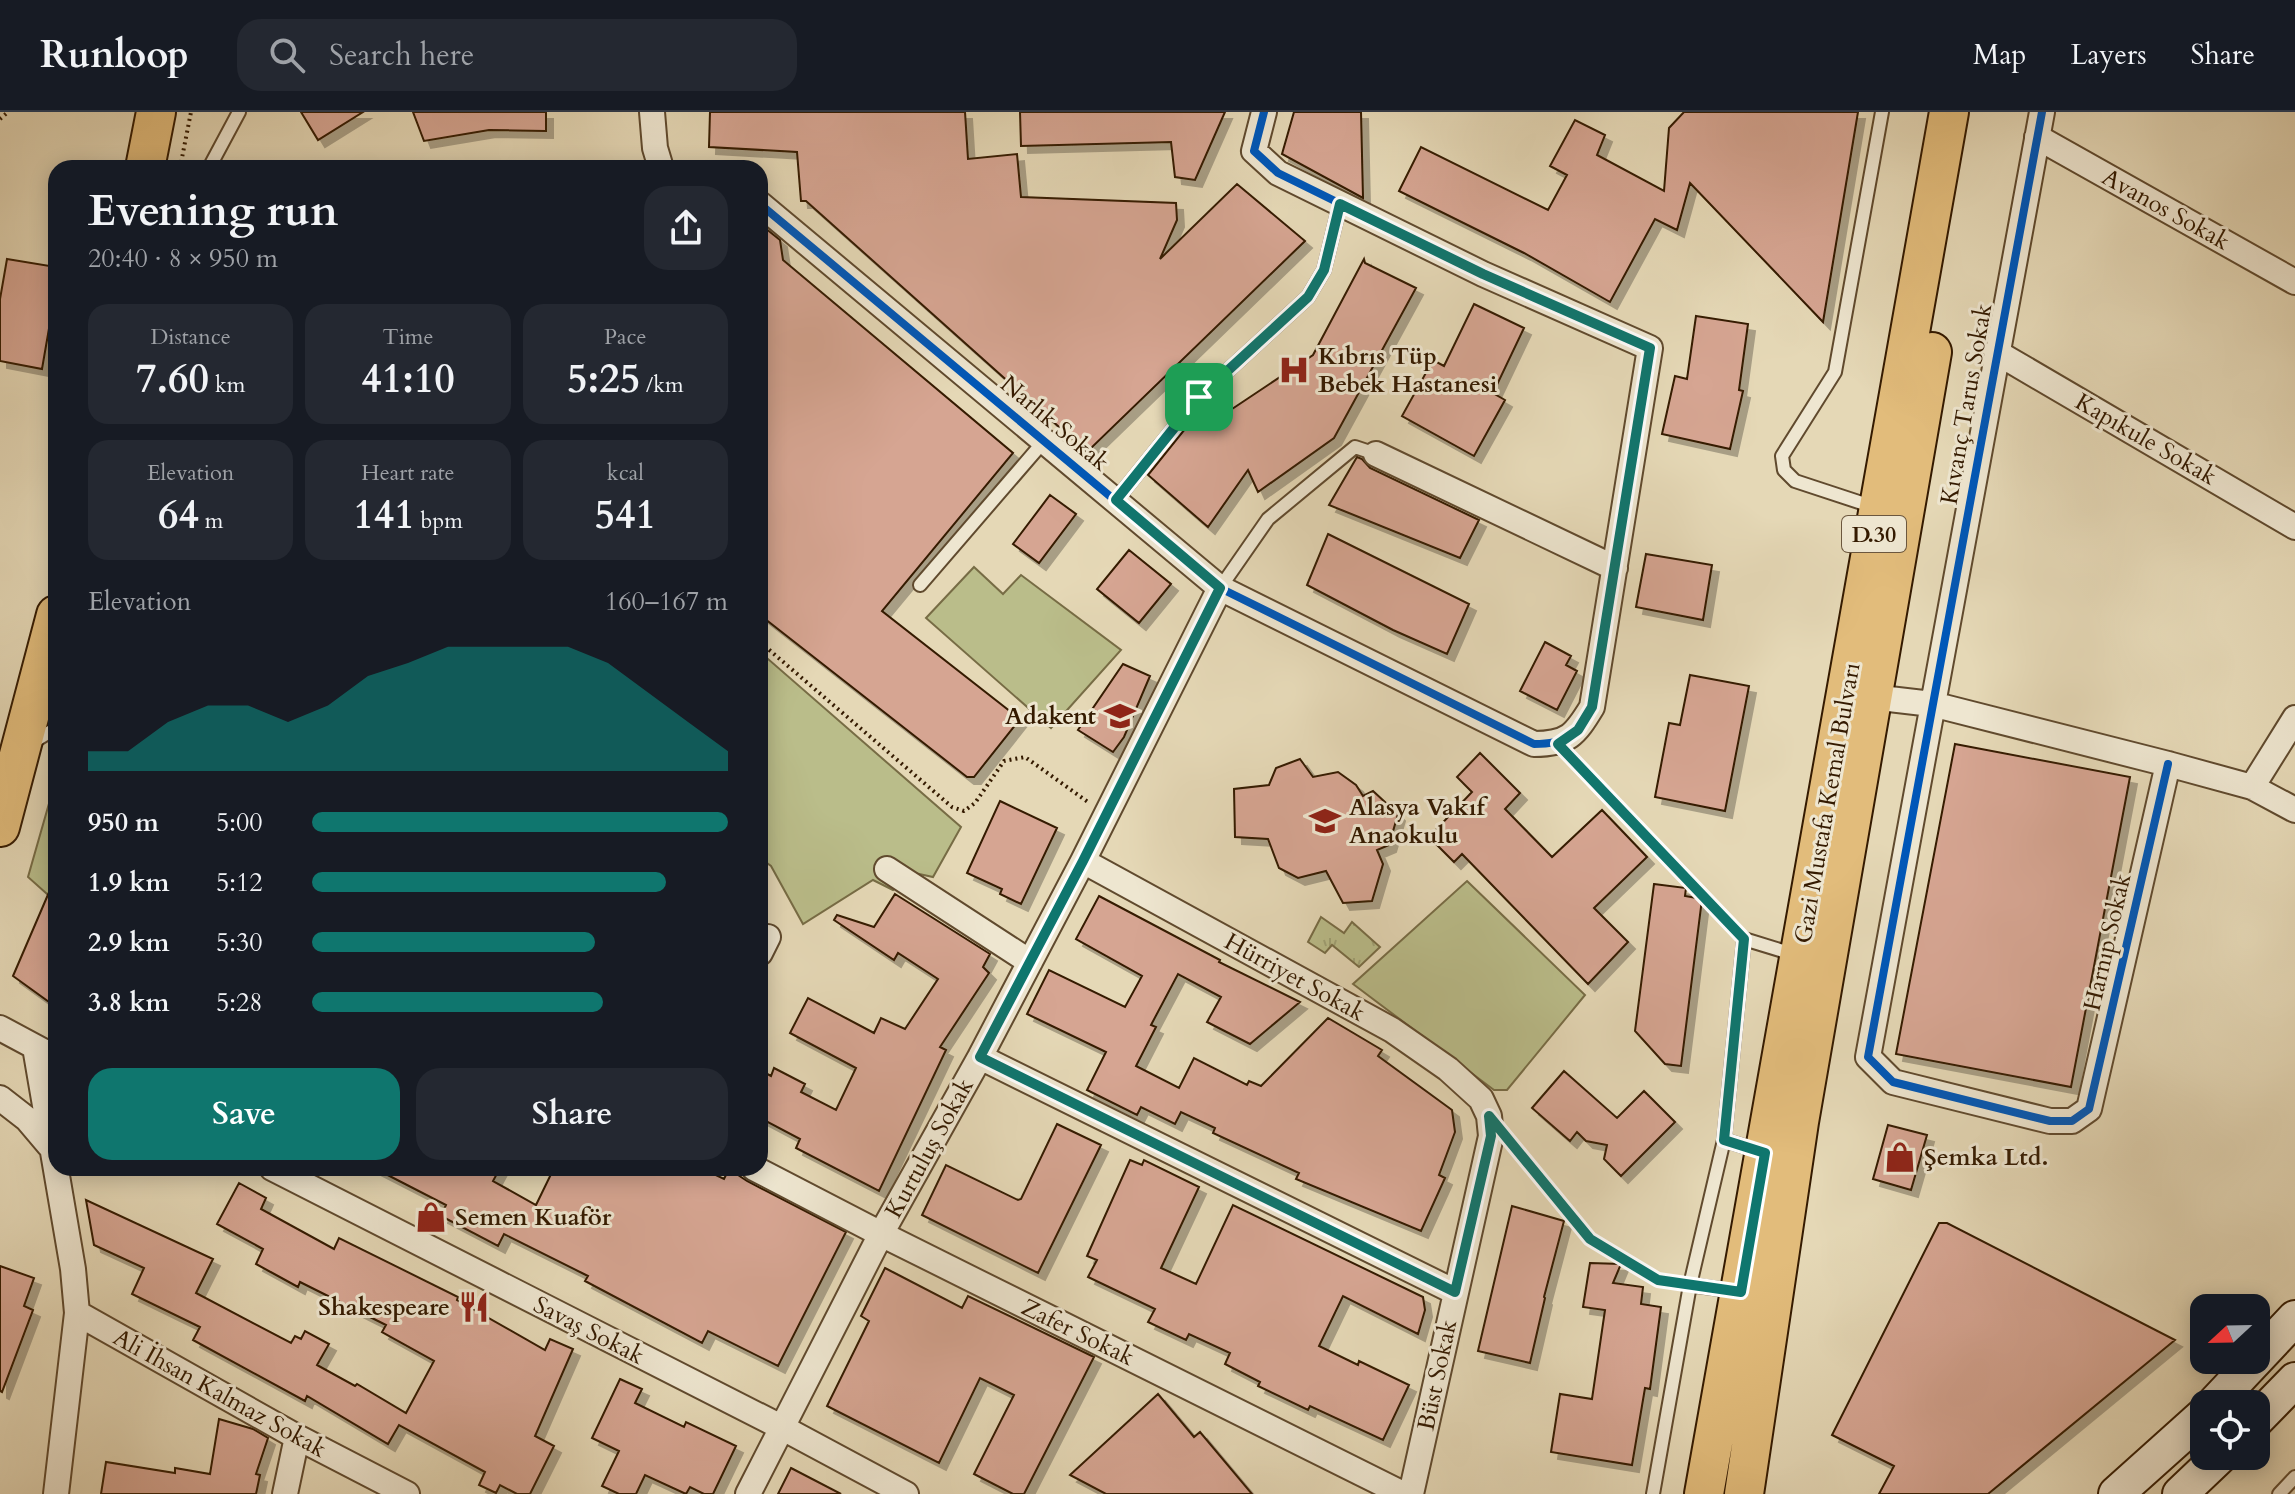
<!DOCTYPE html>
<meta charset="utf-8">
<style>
body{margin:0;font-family:Cardo,serif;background:#242831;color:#f1f3f6;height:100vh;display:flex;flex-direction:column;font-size:30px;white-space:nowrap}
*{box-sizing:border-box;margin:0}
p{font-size:26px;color:#9ea1a6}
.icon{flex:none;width:44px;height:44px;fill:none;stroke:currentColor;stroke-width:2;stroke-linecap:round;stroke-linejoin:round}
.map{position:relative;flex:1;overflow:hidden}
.drawer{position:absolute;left:48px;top:48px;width:720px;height:1016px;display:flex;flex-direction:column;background:#171b24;border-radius:24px;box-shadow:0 4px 20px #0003}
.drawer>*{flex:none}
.needle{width:52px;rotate:248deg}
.buttons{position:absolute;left:2190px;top:1182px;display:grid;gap:16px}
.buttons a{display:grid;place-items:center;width:80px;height:80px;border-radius:16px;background:#171b24;box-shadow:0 4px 20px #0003;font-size:40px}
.pin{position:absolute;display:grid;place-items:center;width:68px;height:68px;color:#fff;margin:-34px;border-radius:16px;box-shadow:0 4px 12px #0006}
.round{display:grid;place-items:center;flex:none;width:84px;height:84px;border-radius:24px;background:#242831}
.summary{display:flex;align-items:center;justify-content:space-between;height:136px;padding:0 40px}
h1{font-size:44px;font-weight:700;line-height:60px}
.stats{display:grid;grid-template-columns:repeat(3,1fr);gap:12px;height:136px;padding:8px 40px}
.stats div{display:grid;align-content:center;border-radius:20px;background:#242831;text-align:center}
.stats b{font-size:40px;font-weight:700}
.stats small{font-size:22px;font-weight:400}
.stats p{font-size:22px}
.chart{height:224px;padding:16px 40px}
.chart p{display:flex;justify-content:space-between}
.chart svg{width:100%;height:144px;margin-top:8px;fill:#0f766e;opacity:.7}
.action{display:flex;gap:16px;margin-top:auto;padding:16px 40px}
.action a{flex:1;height:92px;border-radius:24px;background:#0f766e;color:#fff;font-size:32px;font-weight:700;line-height:92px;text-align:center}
.action a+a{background:#242831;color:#f1f3f6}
ul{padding:0 40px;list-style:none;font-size:26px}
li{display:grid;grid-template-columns:128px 96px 1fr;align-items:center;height:60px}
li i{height:20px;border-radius:10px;background:#0f766e}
header{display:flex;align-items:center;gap:48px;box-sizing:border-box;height:112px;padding:0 40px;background:#171b24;border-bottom:2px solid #363941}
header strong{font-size:38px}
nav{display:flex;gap:44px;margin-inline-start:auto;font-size:28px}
.search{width:560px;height:72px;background:#242831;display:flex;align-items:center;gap:20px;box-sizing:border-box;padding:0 28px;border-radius:24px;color:#9ea1a6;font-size:30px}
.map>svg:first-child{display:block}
</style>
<header>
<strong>Runloop</strong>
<div class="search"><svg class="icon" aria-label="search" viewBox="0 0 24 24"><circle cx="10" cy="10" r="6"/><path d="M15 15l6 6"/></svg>Search here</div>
<nav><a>Map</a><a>Layers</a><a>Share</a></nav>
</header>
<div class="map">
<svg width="2295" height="1382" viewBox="0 0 2295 1382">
<defs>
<pattern id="park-tufts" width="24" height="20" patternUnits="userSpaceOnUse" patternTransform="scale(2)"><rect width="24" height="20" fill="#babd8a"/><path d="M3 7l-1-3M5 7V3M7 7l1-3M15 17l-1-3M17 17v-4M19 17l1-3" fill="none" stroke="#a0a275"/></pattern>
<filter id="shadow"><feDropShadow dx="7" dy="7" stdDeviation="0" flood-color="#0004"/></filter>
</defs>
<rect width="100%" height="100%" fill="#e5d8b6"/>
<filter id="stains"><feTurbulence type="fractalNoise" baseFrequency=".0025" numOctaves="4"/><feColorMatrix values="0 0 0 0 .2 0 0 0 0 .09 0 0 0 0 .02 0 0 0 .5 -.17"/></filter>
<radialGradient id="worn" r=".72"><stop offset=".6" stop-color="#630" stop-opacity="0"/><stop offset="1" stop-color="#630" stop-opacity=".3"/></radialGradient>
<!-- green -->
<path fill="#babd8a" stroke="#776c45" stroke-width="2" d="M974,455L1003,482L1021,463L1121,538L1051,616L926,506Z
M760,540L961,715L933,765L915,761L893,778L873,768L803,812L771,754L760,746Z
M56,667V790L28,765Z
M1467,769L1585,883L1507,978H1494L1353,872Z"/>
<!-- park -->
<path fill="url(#park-tufts)" stroke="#776c45" stroke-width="2" d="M1321,805L1344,821L1352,810L1380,835L1359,855L1332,833L1325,841L1308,830Z"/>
<!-- building -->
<path fill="#d6a592" stroke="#341a00" stroke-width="2" filter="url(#shadow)" d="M301,0H363L318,28Z
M413,0H546V19L489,18L424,29Z
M710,0H965L968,47L1017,42L1021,85L1176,91L1177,108L1160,147L1237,72L1305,129L1087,340L806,89H801L797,40L709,35Z
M1020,0H1225L1195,68L1175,65L1171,30L1021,34Z
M1294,0H1361L1363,86L1282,42Z
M1684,0H1858L1823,210L1690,71L1677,118L1655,107L1610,190L1524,141L1399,79L1421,35L1548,98L1567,63L1550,54L1575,8L1605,23L1597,43L1664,79L1669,16Z
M760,112L780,128L783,148L1013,341L882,499L1020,607L974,665H967L760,503Z
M7,147L56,155V176L42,257L0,249V187Z
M1364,147L1365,151L1416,176L1334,326L1258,380L1248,358L1208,415L1148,363L1197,302L1208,313L1313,243Z
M1474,192L1524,216L1493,281L1505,288L1474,344L1402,304L1433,248L1444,254Z
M1696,204L1748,212L1739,278L1743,279L1730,337L1662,322L1675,264L1687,267Z
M1357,345L1362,347L1370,356L1479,408L1460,446L1329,393Z
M1050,383L1076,402L1039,451L1013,432Z
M1328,422L1469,492L1447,542L1393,518L1307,473Z
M1129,438L1171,472L1139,511L1097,477Z
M1646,442L1712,453L1703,508L1636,495Z
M1545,530L1571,544L1566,553L1577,559L1557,598L1520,579Z
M1123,552L1150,564L1124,625L1113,640L1078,618Z
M1690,563L1749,574L1725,699L1655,685L1669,611L1680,613Z
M1955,632L2130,665L2071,975L1896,942Z
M1480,641L1520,681L1505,697L1552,745L1602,698L1647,745L1594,796L1628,830L1588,872L1462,742L1454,750L1429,725L1472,680L1457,665Z
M1300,647L1313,665L1338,660L1356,673L1363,684L1373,679L1398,702L1389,733L1377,738L1383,752L1372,789L1343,791L1326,759L1298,766L1279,756L1268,727L1235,725L1234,677L1269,673L1276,656Z
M1000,689L1057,716L1021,792L1000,782L1002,777L967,761Z
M56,764V895L13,864Z
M1654,772L1686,776L1685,784L1702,787L1681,954L1665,952L1635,919Z
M895,782L990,842L983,855L989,861L940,935L946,938L879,1079L796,1036L800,1027L760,1006V958L771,964L774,956L805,972L801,980L836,998L856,956L790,921L808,886L874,921L881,906L905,917L938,867L898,841L894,848L834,808L837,803L874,815Z
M1099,784L1220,848L1219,850L1300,890L1250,932L1207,910L1221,885L1178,862L1151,913L1156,915L1136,954L1179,976L1194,946L1247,973L1249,969L1261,974L1328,906L1382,938L1378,944L1452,998L1455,1020L1439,1063L1445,1066L1421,1119L1296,1067L1299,1061L1213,1021L1215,1016L1181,1000L1175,1012L1141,995L1137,1003L1087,978L1106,940L1027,902L1049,858L1125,895L1142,864L1076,827Z
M1564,959L1617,1006L1644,979L1675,1010L1621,1064L1604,1047L1607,1033L1586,1029L1577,1020L1570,1029L1532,996Z
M1057,1012L1101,1033L1038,1161L922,1103L946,1053L1018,1088L1021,1087Z
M1888,1013L1927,1023L1911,1078L1873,1067Z
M1130,1048L1142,1053L1144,1048L1199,1075L1161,1156L1196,1172L1233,1093L1423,1185L1425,1198L1418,1222L1343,1184L1319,1234L1358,1253L1359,1249L1409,1273L1383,1328L1310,1294L1308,1298L1258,1274L1260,1270L1225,1252L1230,1241L1189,1222L1186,1228L1148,1210L1155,1197L1088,1165L1097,1148L1087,1144Z
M374,1056H500L493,1069L536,1093L554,1056H701L724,1067L729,1057L747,1069L846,1120L778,1254L708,1219L702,1231L585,1169L588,1164L504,1122L498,1134L441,1104L446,1093Z
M239,1071L266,1086L261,1097L334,1137L339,1126L458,1185L457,1188L545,1238L550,1227L573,1237L535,1324L554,1334L530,1382H517L500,1373L496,1381L479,1373L485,1360L399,1313L388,1332L307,1284L305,1289L193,1228L200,1215L132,1182L144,1156L94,1133L86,1088L213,1147L196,1181L291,1231L295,1224L301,1227L305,1219L329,1232L317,1253L355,1274L357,1272L406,1301L434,1249L382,1220L386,1213L300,1170L298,1175L256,1152L263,1137L217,1112Z
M1512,1094L1564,1109L1544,1185L1545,1186L1530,1251L1478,1239Z
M1939,1111H1947L2175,1228L1988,1382H1879L1894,1354L1832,1323Z
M1590,1151L1621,1152L1613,1171L1643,1175L1641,1192L1661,1195L1650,1277L1645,1276L1632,1353L1551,1340L1560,1282L1592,1287L1605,1198L1583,1195Z
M0,1154L34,1166L24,1194L33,1198L2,1280L0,1279Z
M885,1156L962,1196L968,1184L1094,1245L1024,1382H1013L974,1362L1014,1283L980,1266L939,1351L827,1294L869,1209L861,1204Z
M620,1267L642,1277L635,1291L684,1315L686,1310L736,1334L713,1382H704L690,1375L686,1382L645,1363L636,1382H619L602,1374L619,1339L592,1326Z
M1158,1282L1194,1325L1200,1320L1252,1382H1106L1070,1363Z
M219,1307L253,1317L268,1326L256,1362L260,1363L256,1382H101L106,1350L175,1361V1356L210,1362Z
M791,1356L841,1382H778Z"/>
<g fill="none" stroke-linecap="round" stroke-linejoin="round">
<defs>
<path id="lane" d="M209,56L239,0
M1116,388L1199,285L1308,185L1324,158L1340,92
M1874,395L1795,369L1784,358L1782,344L1835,260L1882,0
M920,473L1045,328
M1220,476L1268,407L1355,335L1376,342
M30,632L56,616
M1724,1028L1759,1039
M1735,1179L1690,1173L1724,1028L1744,827L1796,843
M1653,1382L1690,1173
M2279,1382L2295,1365"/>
<path id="street" d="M652,0L655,36L661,56
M2042,0L1868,945L1893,970L2050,1009H2072L2089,997L2168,652
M2037,25L2295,170
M760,92L1220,476L1534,632C1568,632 1575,623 1592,595L1650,236L1483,162L1278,61L1254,39L1264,0
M1996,240L2295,415
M1376,342L1615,456
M1872,585L1932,592L2168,652L2252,675L2295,698
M2252,675L2295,606
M1083,749L1392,918L1448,957L1481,987L1489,1004L1491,1024L1411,1382
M887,757L1030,850
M760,841L768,825
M0,916L56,946
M35,935L73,1157L77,1201L56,1382
M980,945L1455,1180
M0,986L27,1007L49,1033
M272,1056L781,1315L906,1382
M754,1056L881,1122L1403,1382
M77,1201L297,1325L407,1382
M285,1382L297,1325
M748,1382L881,1122L980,945L1083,749L1220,476"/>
<path id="secondary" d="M2214,1292L2295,1206
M2256,1308L2295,1268
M2116,1382L2204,1303
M2180,1382L2220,1344"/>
<path id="primary" d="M145,56L156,0
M0,715L56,503
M1704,1382L1949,0
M1744,1382L1799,1010L1932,240"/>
</defs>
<!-- lane casing -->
<use href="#lane" stroke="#604a2e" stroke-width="16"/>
<!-- street casing -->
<use href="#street" stroke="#604a2e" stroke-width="28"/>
<!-- secondary casing -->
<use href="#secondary" stroke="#341a00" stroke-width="38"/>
<!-- primary casing -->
<use href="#primary" stroke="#341a00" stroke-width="42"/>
<!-- path -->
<path stroke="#341a00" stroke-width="4" stroke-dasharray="2 4" stroke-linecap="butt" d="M0,7L8,0
M180,56L191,0
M760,530L952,695L964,699L975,691L1004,649L1025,645L1088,690
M1573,648L1733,815
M1514,1033L1590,1127L1658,1168L1673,1170"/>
<!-- lane -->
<use href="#lane" stroke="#eee6d0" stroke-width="12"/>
<!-- street -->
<use href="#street" stroke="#eee6d0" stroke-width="24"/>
<!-- secondary -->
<use href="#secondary" stroke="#eee6d0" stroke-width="34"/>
<!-- primary -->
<use href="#primary" stroke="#e2bc7b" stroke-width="38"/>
<defs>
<path id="cycleway" d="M2042,0L1868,945L1893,970L2050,1009H2072L2089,997L2168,652
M760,92L1220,476L1534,632C1568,632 1575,623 1592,595L1650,236L1483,162L1278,61L1254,39L1264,0"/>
</defs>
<!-- cycleway casing -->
<use href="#cycleway" stroke="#eee6d0" stroke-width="13"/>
<!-- cycleway -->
<use href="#cycleway" stroke="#0057b8" stroke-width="8"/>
</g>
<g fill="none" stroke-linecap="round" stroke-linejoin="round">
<defs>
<path id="route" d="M1340,92L1483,162L1650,236L1592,595L1578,618L1558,632L1744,827L1724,1028L1765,1041L1741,1180L1658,1168L1590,1127L1489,1004L1491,1024L1455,1180L980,945L1083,749L1220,476L1116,388L1199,285L1308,185L1324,158Z"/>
</defs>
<!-- route casing -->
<use href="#route" stroke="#fff" stroke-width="16"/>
<!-- route -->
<use href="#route" stroke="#0f766e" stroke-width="10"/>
</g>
<!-- icons -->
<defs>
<symbol id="hospital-bare" viewBox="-9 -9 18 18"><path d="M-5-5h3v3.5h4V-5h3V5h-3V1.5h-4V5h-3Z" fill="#8f2418" stroke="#eee6d0" stroke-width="2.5" paint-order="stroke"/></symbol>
<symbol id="university-bare" viewBox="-9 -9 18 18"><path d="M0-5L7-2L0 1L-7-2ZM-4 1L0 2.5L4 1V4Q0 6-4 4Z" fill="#8f2418" stroke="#eee6d0" stroke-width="2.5" paint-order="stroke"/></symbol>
<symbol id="school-bare" viewBox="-9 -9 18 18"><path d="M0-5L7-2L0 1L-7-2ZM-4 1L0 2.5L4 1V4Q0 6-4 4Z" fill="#8f2418" stroke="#eee6d0" stroke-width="2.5" paint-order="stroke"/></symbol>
<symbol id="shop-bare" viewBox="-9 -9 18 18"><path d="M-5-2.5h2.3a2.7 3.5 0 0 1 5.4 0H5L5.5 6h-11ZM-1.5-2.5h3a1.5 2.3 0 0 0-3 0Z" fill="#8f2418" stroke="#eee6d0" stroke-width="2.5" paint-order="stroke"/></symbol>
<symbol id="restaurant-bare" viewBox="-9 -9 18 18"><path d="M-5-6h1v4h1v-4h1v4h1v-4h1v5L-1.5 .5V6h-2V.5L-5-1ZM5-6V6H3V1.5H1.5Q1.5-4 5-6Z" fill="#8f2418" stroke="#eee6d0" stroke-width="2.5" paint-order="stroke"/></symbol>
</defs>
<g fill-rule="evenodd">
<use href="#hospital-bare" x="1272" y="236" width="44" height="44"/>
<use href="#university-bare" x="1098" y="582" width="44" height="44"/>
<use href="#school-bare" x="1303" y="687" width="44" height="44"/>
<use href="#shop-bare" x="1878" y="1023" width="44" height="44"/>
<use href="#shop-bare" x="409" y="1083" width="44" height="44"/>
<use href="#restaurant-bare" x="452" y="1173" width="44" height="44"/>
</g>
<g text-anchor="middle" stroke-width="6" stroke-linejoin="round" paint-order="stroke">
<!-- shield labels -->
<rect fill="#eee6d0" stroke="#6c573e" stroke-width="2" x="1842" y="404" width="64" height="36" rx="6"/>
<g font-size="22" font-weight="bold" fill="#341a00">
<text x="1874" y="430">D.30</text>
</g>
<!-- street labels -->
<g font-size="24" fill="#341a00" stroke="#eee6d0">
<text transform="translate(2166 97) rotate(29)" y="8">Avanos Sokak</text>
<text transform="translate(1966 292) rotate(-80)" y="8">Kıvanç Tarus Sokak</text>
<text transform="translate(1055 311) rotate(40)" y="8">Narlık Sokak</text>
<text transform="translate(2146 327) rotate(30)" y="8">Kapıkule Sokak</text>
<text transform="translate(1827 691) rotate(-80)" y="8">Gazi Mustafa Kemal Bulvarı</text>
<text transform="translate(2107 830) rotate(-77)" y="8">Harnıp Sokak</text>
<text transform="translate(1295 865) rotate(29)" y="8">Hürriyet Sokak</text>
<text transform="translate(929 1036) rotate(-61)" y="8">Kurtuluş Sokak</text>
<text transform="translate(589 1218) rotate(27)" y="8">Savaş Sokak</text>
<text transform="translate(1078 1220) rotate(26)" y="8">Zafer Sokak</text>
<text transform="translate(1437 1263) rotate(-78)" y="8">Büst Sokak</text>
<text transform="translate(220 1281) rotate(29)" y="8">Ali İhsan Kalmaz Sokak</text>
</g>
<!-- poi labels -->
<g font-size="24" font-weight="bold" fill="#341a00" stroke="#eee6d0" text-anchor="start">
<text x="1318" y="252">Kıbrıs Tüp<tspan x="1318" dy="28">Bebek Hastanesi</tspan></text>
<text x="1096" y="612" text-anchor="end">Adakent</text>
<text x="1349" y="703">Alasya Vakıf<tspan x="1349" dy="28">Anaokulu</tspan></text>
<text x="1924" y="1053">Şemka Ltd.</text>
<text x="455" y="1113">Semen Kuaför</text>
<text x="450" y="1203" text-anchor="end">Shakespeare</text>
</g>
</g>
<rect width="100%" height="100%" filter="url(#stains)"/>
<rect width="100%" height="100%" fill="url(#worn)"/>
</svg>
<div class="buttons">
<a><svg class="needle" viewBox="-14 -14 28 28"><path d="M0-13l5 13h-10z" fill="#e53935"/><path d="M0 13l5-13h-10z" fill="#9ea1a6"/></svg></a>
<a><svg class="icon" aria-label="locate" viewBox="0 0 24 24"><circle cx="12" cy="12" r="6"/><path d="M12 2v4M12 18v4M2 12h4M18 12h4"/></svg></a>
</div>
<div class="pin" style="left:1199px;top:285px;background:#1e9e55"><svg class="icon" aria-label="arrive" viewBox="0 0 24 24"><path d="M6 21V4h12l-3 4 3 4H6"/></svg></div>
<section class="drawer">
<div class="summary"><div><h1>Evening run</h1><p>20:40 · 8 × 950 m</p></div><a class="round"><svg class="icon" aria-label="share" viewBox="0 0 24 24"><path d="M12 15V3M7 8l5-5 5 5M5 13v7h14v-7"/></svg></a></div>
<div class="stats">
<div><p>Distance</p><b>7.60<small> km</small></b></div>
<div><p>Time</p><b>41:10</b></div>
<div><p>Pace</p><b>5:25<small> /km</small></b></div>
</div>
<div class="stats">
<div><p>Elevation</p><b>64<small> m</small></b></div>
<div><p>Heart rate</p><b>141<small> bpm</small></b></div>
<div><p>kcal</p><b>541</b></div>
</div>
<div class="chart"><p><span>Elevation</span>160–167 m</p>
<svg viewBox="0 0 160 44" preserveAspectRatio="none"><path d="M0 44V38L10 38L20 29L30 24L40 24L50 29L60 24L70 15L80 11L90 6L100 6L110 6L120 6L130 11L140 20L150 29L160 38V44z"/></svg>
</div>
<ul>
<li><b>950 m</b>5:00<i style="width:100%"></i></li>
<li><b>1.9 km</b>5:12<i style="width:85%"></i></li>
<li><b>2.9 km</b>5:30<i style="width:68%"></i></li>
<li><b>3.8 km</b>5:28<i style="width:70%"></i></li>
</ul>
<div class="action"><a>Save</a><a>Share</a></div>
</section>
</div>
